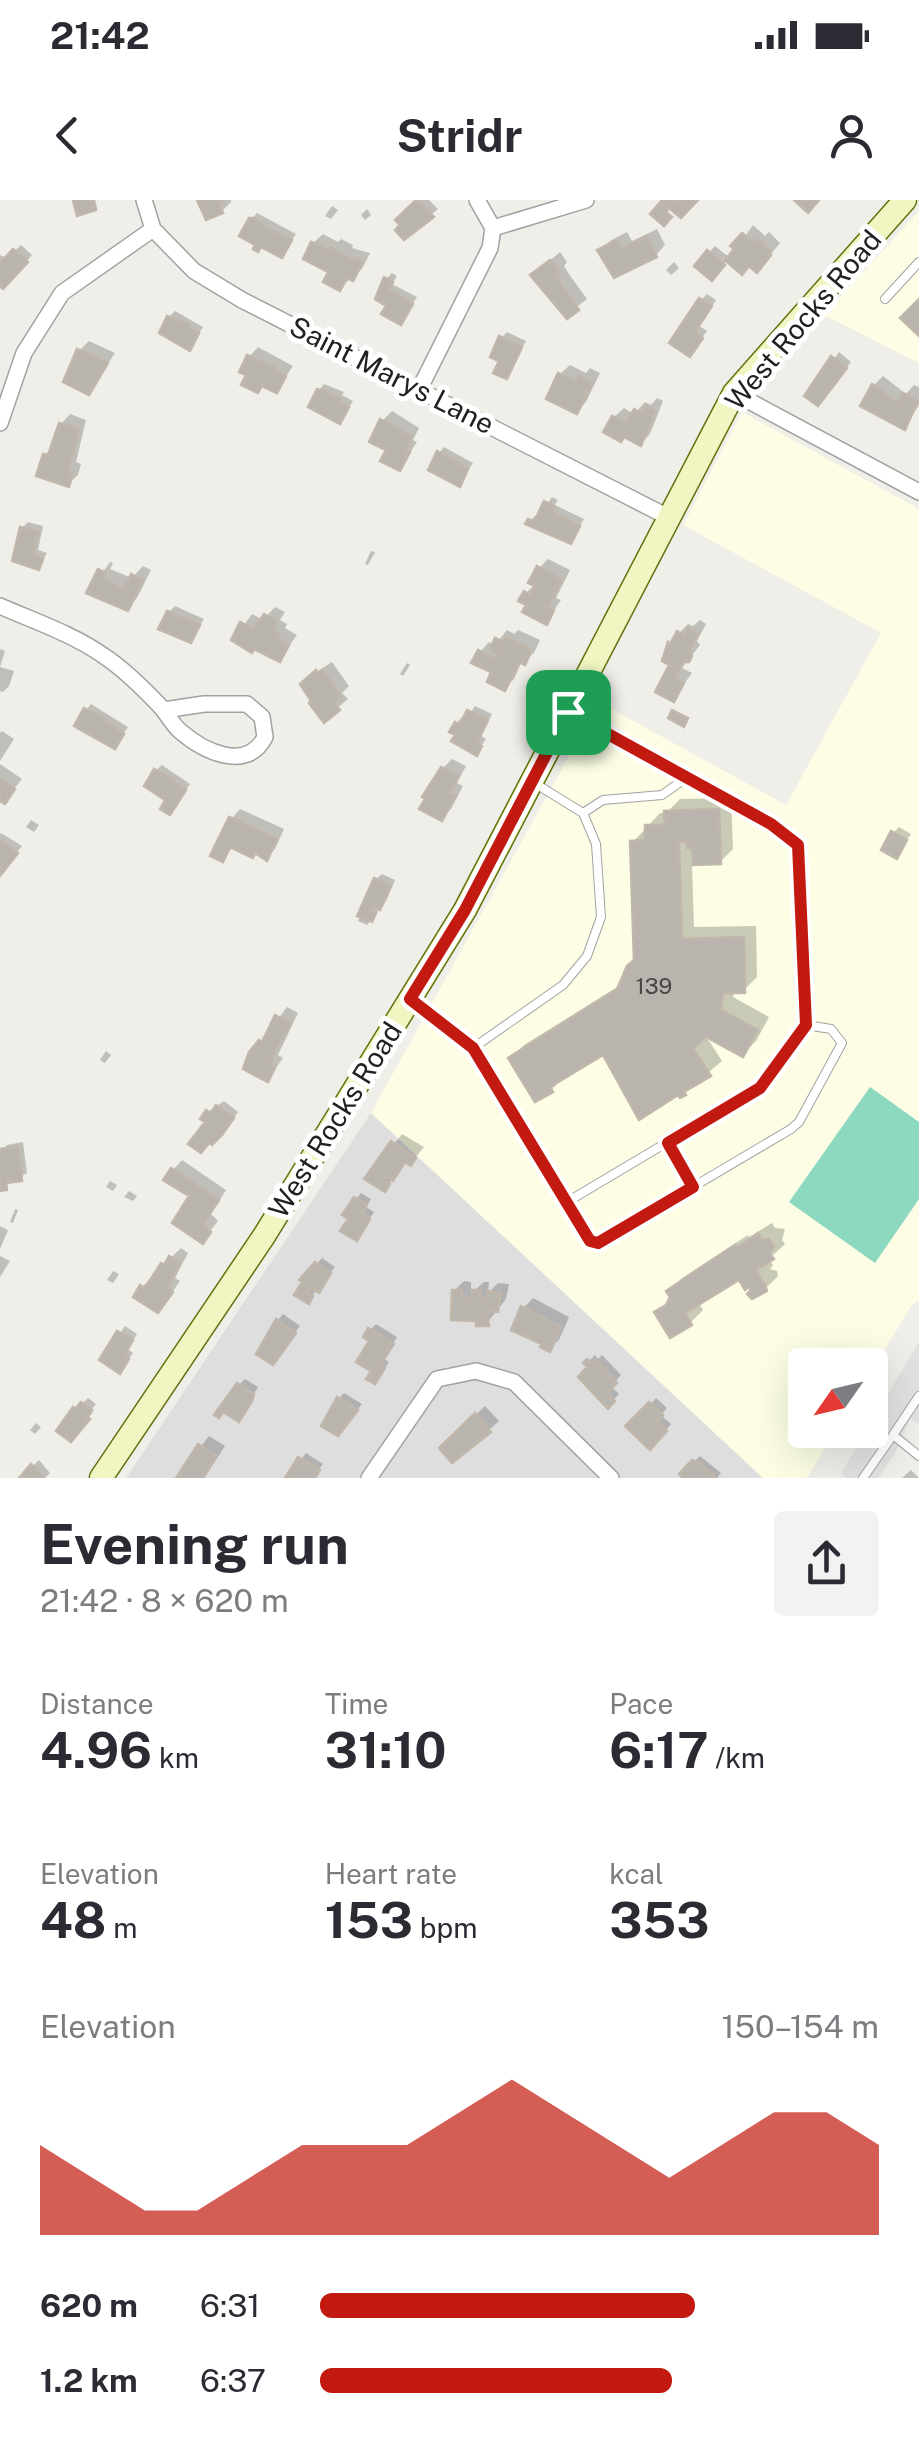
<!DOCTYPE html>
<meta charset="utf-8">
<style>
body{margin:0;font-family:"Public Sans",sans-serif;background:#f2f2f3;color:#2b2b33;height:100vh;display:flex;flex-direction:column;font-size:38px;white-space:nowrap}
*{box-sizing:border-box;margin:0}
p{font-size:32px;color:#7c7c81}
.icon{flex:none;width:55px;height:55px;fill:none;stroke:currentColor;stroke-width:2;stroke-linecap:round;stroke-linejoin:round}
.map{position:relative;height:1278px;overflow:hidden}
.panel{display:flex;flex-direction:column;background:#fff;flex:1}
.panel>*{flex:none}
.needle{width:65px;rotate:236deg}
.tools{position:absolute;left:788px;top:1148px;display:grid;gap:20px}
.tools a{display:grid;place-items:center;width:100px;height:100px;border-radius:10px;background:#fff;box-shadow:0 10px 40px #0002;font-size:50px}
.pin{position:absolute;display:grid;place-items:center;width:85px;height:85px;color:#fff;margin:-42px;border-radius:20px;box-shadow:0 5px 15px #0006}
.round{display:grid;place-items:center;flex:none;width:105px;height:105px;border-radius:10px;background:#f2f2f3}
.headline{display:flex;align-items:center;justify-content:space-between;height:170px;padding:0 40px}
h1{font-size:55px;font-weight:700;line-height:75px}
.metrics{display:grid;grid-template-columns:repeat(3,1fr);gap:15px;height:170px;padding:10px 40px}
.metrics div{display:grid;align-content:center}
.metrics b{font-size:50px;font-weight:700}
.metrics small{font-size:28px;font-weight:400}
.metrics p{font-size:28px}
.chart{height:280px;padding:20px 40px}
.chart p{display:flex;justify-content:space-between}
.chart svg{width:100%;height:180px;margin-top:10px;fill:#c21a10;opacity:.7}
ul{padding:0 40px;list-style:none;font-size:32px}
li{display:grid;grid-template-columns:160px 120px 1fr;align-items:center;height:75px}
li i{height:25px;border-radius:12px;background:#c21a10}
.status{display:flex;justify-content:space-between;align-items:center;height:70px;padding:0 50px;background:#fff;direction:ltr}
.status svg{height:28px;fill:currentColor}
header{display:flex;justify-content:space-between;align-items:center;height:130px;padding:0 40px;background:#fff;font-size:45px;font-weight:700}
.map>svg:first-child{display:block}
</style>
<div class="status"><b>21:42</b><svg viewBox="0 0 49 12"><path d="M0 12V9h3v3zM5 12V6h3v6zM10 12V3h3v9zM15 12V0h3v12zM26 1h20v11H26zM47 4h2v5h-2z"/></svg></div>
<header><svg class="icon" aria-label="back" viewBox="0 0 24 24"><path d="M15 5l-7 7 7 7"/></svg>Stridr<svg class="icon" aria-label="person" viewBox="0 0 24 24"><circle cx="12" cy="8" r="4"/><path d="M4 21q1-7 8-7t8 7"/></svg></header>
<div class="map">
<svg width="919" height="1278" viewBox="0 0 919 1278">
<rect width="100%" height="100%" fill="#f0eee8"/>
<!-- residential -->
<path fill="#dfdede" d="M371,913L763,1278H126Z"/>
<!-- education -->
<path fill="#fcfde4" d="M919,11V163L824,115Z
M742,212L919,309V1100L911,1106L870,1174V1165H805V1230H836L807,1278H763L371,913L599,502L786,605L881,433L683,325Z"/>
<!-- pitch -->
<path fill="#8dd9c0" d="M870,887L919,922V999L875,1063L789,1002Z"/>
<!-- parking -->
<path fill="#e1e1e1" d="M919,1142V1224L910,1219L894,1255L878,1278H847L841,1273L867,1230H870V1224Z"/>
<!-- shadow -->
<path fill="#0003" d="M200,0H231V2L222,11Z
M419,0H429L438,9L404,37V25L399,20Z
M332,6L338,10L331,19L325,16Z
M367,9L371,15L365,20L361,15Z
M257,13L296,34L282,54L251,20Z
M753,25L765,36L769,32L780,43L766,60L750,63L728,60L717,72L709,52L715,46L730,58Z
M657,29L665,45L656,55L600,50L610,41L627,32L632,41Z
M323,34L338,42L341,39L353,45L352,48L370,53L362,69L339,88L313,43Z
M21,45L32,55L13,78L0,83V55L7,58Z
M560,52L567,62L564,66L571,77L587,99L567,115L533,75Z
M674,62L679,68L671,75L666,70Z
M392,73L397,76L392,84L417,97L401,122L389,105L386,79Z
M707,94L716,100L699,126L707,131L690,154L701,100Z
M175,111L203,127L190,148L169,117Z
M507,132L526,141L506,176L501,138Z
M89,141L115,153L89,192L66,181L80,150Z
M258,147L293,166L277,190L250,174L249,157Z
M839,152L851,162L823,197L808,195Z
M570,165L586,173L590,168L600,173L586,202L577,211L560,174Z
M883,176L906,194L914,185L919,187V205L904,227L874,185Z
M324,184L344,192L342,195L353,201L340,221L319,190Z
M657,198L663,201L650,234L641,243L614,217L624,208L634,214L645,202L651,205Z
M392,211L419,228L413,240L417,242L400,268L389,249L382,221Z
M70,214L86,220L76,262L81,264L78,275L68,284L45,255L54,246L61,224Z
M444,247L473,263L460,283L439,253Z
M552,297L558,300L555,305L584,319L571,341L530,321L536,315L539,316Z
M28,322L43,326L38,350L47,353L39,367L15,360L22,328Z
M371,351L375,352L368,365L365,364Z
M548,359L570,370L556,398L561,400L546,422L529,404L526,393L535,384L539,368Z
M110,362L113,363L110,369L132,378L143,366L151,370L137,398L127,408L89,392Z
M175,406L204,419L191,440L169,412Z
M275,407L285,412L280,420L287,424L285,428L297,435L280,459L234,439L252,414L263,420Z
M700,420L706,424L697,441L700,445L682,468L692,473L673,499V464L679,433L688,424L693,426Z
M507,430L514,434L518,430L540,440L534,453L522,461L514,479L504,488L480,452L489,442L495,445Z
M0,449L5,451L0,467L14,471L9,486L3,492L0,491Z
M332,462L349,486L342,493L348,499L325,519L312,475Z
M407,463L410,465L403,476L400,474Z
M91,504L128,527L115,546L86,510Z
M475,506L492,514L481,536L486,539L476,553L457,523L462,517L466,519Z
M2,531L14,539L0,561V533Z
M452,559L466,566L457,583L463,586L451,609L442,618L443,568Z
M0,564L22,579L4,601L0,598Z
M162,565L190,584L175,606L156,570Z
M731,598L733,649L720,662L692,663L694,727L756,726L757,777L744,790L734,791L733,797L769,817L756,841L743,854L704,833L722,861L684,893L603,852L564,877L551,890L511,858L524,845L622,784L636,760L633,642L660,613H666L680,599Z
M240,609L284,629L275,649L266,658L256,651L234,646L223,659L231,619Z
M31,620L39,625L34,632L26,627Z
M899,627L911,634L897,655L893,633Z
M1,633L22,646L0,674V634Z
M382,674L395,680L386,701L367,725L358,721L376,679Z
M287,807L298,813L278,855L283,858L268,879L261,842Z
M106,851L111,855L105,863L100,860Z
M224,901L238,912L228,926L210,940L208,912Z
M402,934L424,947L411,963L407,960L385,989L367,979Z
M23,942L27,973L0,989L1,951L7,945Z
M182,960L226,990L211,1014L218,1021L202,1041L192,996L173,970Z
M110,981L117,985L113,991L106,987Z
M129,991L137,996L133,1001L124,997Z
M361,993L371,999L366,1007L374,1012L357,1038L356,999Z
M15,1009L18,1010L13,1023L10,1022Z
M772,1023L775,1028L785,1029L782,1040L785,1044L769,1059L773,1065L770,1069L777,1071L778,1076L765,1089L754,1090L740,1076L698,1102L703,1110L690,1123L657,1113L672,1099L669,1091L682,1078L748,1035L749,1037Z
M0,1026L8,1030L0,1049Z
M181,1048L188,1053L175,1078L180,1081L167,1100L142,1087L151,1078L154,1079L163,1065Z
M0,1056L10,1061L0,1077Z
M322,1058L335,1067L308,1101L298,1094L303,1080Z
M113,1071L119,1074L113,1083L107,1080Z
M464,1081L471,1082V1089H476L484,1082H489L488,1093L498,1083L509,1084L506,1099L486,1124L454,1091Z
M533,1098L569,1117L559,1140L549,1149L545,1143L514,1129L524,1107Z
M283,1114L300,1126L272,1162L278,1120Z
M376,1124L397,1137L384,1159L389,1162L380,1175L374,1170L370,1130Z
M125,1126L137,1134L128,1149L133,1153L120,1171L102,1159Z
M595,1155L598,1159L602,1155L621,1175L611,1186L619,1194L608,1206L587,1163Z
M245,1179L258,1187L239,1219V1185Z
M344,1193L362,1204L344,1227L339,1198Z
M88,1198L96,1204L91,1210L93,1212L77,1233L83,1203Z
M656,1198L667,1208L661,1215L671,1224L651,1247L630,1227Z
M485,1206L499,1221L489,1230L442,1248Z
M36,1223L41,1227L35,1234L30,1230Z
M209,1236L225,1246L204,1278H177Z
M306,1253L323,1264L313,1278H286Z
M700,1256L721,1273L717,1278H685L682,1274Z
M39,1260L50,1273L45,1278H21Z
M911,1270L919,1278H902Z"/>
<!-- building -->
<path fill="#bab4ae" stroke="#c1b6ab" stroke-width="2.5" d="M73,0H94L96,10L77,16Z
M197,0H224L219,2L223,13L206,20Z
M416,0L434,17L404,40L395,30L400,25L395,20Z
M662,0L663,1L698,0L681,18L669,8L666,12L672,17L664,26L650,14Z
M794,0H819L808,13Z
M249,18H254L264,27L292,40L282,58L261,47L258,52L253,49L255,45L239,36Z
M742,33L754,43L758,39L771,51V55L757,73L749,66L742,75L725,60L734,49L730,46Z
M647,36L657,57L614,78L597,50L617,40L622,49Z
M311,42L328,50L330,47L353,61L354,58L363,62L353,81L347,78L340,91L323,82L328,72L303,59Z
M13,49L28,62L3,89L0,86V63Z
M707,50L725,65L712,81L694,66Z
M550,60L560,73L556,76L562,86L579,110L567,119L530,75Z
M384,77L393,82L389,90L413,104L401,125L381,114L386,106L375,99Z
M699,98L712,106L695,132L703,138L690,157L669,143Z
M919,99V136L900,118Z
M167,116L189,125L188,128L199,133L190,151L159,133Z
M499,136L522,147L507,179L493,173L499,161L490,157Z
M77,149L108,163L89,195L63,182Z
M247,155L276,168L275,171L286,176L277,193L262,186L258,193L241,185L246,175L239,172Z
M831,156L847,168L818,206L804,196Z
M558,173L576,182L579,176L593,183L589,191L584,189L583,192L587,194L577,214L546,199Z
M872,184L897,203L903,193L918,201L905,230L860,206Z
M317,189L340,198L338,202L349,207L340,224L308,207Z
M646,206L655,211L641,246L624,237L621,242L603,232L612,216L626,223L634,209L642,214Z
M380,219L412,237L405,250L410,252L400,271L380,261L386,250L369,242Z
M59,223L79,229L68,272L73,273L69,287L36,276L43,254L48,255Z
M437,251L468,269L460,287L428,270Z
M544,301L554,306L551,312L580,326L571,344L525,324L528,319L534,322Z
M20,327L39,332L33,350L34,356L43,359L39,370L12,361Z
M537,366L562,380L548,407L554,410L547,425L522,412L526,405L518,401L524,391L530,395L535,386L528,383Z
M98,369L106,373L103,379L119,387L125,388L131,374L143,380L128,411L86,393Z
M167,411L200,425L191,443L158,429Z
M264,414L277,421L273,430L279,433L277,438L289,445L280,462L254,449L252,453L231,440L240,422L254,429Z
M688,428L698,433L689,452L692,456L689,462H683L675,478L684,483L674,502L655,492L669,465L662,461L668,442L670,444L677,431L684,436Z
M495,438L504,442L506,438L532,450L525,465L519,462L505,491L487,482L491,472L471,463L478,450L496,459L498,454L490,449Z
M316,470L318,473L322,470L327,476L341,497L334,503L340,510L324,523L309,503L311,501L300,484Z
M84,508L106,519L104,521L124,534L115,549L74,526Z
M467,510L488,520L477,543L482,546L477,556L451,541L455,535L449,532L455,522L460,525Z
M672,510L688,518L684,527L668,518Z
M441,567L459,576L450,593L456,595L442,621L419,609L425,599L422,597Z
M154,569L175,580L174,582L186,590L170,615L160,609L165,600L144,586Z
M0,579L15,589L5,604L0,601Z
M719,609L721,664L693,665L692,647L687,648V641L679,642L682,739L744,737L745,793H723L721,810L758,830L743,857L706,837L693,848L711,876L684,892L686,895L680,898L678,895L639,920L603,855L550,887L553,892L535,902L508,858L617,789L627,766L634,760L630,641L645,640V625H665L664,611Z
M229,617L277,639L267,661L255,653L253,658L230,647L223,662L210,656Z
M891,631L907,640L897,659L881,650Z
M0,641L18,653L0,676Z
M374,678L391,686L380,710L373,706L371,710L376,713L372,722L357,716Z
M275,815L291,823L275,851L270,865L275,868L268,882L243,869L249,852L259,840L262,842Z
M216,905L234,918L222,935L212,945L209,943L201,953L188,944L205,922L200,919L206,910L211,913Z
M391,941L416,958L411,966L405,962L393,981L385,976L383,980L390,984L385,992L364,979Z
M18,947L22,981L6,983L7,990L0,991V949Z
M171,968L219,1000L203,1024L211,1032L203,1044L172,1023L189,996L163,980Z
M354,997L367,1005L362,1013L370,1019L357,1041L340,1031L348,1019L342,1015Z
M758,1034L762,1040L769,1039L774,1046L770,1054L774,1059L756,1070L762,1080L759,1081L764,1083L767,1091L752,1099L747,1094L751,1090L749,1087L745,1090L739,1080L685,1113L692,1125L670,1138L654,1112L666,1105L670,1097L666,1091L735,1045L736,1048Z
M169,1056L180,1063L167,1088L173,1092L158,1113L133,1097L140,1085L145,1088L161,1063L164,1065Z
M315,1062L331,1073L319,1093L310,1087L306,1092L313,1096L309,1104L294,1095L302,1082L299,1080Z
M452,1090H462V1098H472V1090H480V1098H487V1091L501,1093L498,1112L487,1111L489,1126H476V1121L451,1120Z
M521,1106L561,1127L550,1152L540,1147L542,1144L511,1130Z
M276,1119L296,1133L273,1165L256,1154Z
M368,1128L394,1144L380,1165L385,1168L375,1184L366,1179L371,1171L356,1162L369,1141L363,1137Z
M117,1131L133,1140L124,1156L129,1159L120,1174L99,1160Z
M587,1159L591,1163L595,1159L617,1183L607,1193L615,1201L608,1209L578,1177L587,1167L583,1163Z
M237,1183L254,1194L252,1201L239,1222L223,1212L219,1218L214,1215Z
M337,1197L358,1210L338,1236L321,1226Z
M81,1202L92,1210L87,1217L90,1219L71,1242L56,1231L73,1207L75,1209Z
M649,1202L663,1215L657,1222L667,1231L650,1250L625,1226Z
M475,1213L491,1232L452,1263L439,1248Z
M198,1244L217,1256L203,1278H176Z
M298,1257L320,1270L315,1278H285Z
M692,1260L700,1263L716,1278H683L679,1274Z
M31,1264L44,1278H19Z"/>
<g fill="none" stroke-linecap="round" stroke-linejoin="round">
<defs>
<path id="service" d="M885,99L919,62
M583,613L603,600L662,595L686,578
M413,802L473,848L563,785L587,756L601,717L596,644L583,613L536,584
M473,848L590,1041L598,1043L791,929L799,922L842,843L831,829L806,825
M668,943L693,987
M567,1002L760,887L806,825L798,645L771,624L572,514
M919,1196L893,1235L919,1256
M863,1278L893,1235"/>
<path id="minor" d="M144,0L153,29L194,71L242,100L670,318
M493,28L586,0
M420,188L490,48L493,28L477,0
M734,193L919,292
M0,223L24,153L62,93L153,29
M0,406C34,421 73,434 104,456C125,470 144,489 161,507C168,515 172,524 180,531C203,551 247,573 265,537L262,517L247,504H204L164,510
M369,1278L437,1179L476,1171L514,1182L611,1278"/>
<path id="secondary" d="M101,1278L264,1036L465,710L734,193L905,0"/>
</defs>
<!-- service casing -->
<use href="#service" stroke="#a2a2a2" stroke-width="10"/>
<!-- minor casing -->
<use href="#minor" stroke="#a2a2a2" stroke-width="18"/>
<!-- secondary casing -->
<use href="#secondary" stroke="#61720e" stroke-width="25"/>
<!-- service -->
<use href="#service" stroke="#fff" stroke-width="8"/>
<!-- minor -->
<use href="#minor" stroke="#fff" stroke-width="15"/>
<!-- secondary -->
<use href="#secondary" stroke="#f0f5c1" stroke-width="22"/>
</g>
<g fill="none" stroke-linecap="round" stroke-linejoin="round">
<defs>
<path id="route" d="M568,512L771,624L798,645L806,825L760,888L668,943L693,987L598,1043L590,1041L473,848L410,799L465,710Z"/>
</defs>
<!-- route casing -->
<use href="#route" stroke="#fff" stroke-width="20"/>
<!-- route -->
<use href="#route" stroke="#c21a10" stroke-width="12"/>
</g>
<g text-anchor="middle" stroke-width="10" stroke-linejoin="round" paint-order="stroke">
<!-- number labels -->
<g font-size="22" fill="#474644">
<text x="654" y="794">139</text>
</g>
<!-- street labels -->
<g font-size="28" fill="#212121" stroke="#fff">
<text transform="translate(803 120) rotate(-50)" y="10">West Rocks Road</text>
<text transform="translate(392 175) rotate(27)" y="10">Saint Marys Lane</text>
<text transform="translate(335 920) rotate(-58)" y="10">West Rocks Road</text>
</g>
</g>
</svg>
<div class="tools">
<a><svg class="needle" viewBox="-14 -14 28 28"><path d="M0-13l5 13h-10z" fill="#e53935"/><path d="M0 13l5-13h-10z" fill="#7c7c81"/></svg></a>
</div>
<div class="pin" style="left:568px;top:512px;background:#1e9e55"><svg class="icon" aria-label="arrive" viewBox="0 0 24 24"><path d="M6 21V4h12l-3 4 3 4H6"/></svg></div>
</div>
<section class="panel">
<div class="headline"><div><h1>Evening run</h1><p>21:42 · 8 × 620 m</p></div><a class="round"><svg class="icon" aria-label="share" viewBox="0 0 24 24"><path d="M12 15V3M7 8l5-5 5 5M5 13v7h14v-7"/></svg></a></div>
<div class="metrics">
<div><p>Distance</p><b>4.96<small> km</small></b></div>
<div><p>Time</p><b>31:10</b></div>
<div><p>Pace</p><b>6:17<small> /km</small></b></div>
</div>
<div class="metrics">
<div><p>Elevation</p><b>48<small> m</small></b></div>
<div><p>Heart rate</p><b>153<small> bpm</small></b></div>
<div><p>kcal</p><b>353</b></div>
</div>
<div class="chart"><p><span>Elevation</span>150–154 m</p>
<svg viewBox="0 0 160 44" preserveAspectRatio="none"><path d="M0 44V22L10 30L20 38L30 38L40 30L50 22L60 22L70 22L80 14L90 6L100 14L110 22L120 30L130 22L140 14L150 14L160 22V44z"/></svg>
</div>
<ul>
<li><b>620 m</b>6:31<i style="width:67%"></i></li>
<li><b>1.2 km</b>6:37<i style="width:63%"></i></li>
</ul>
</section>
